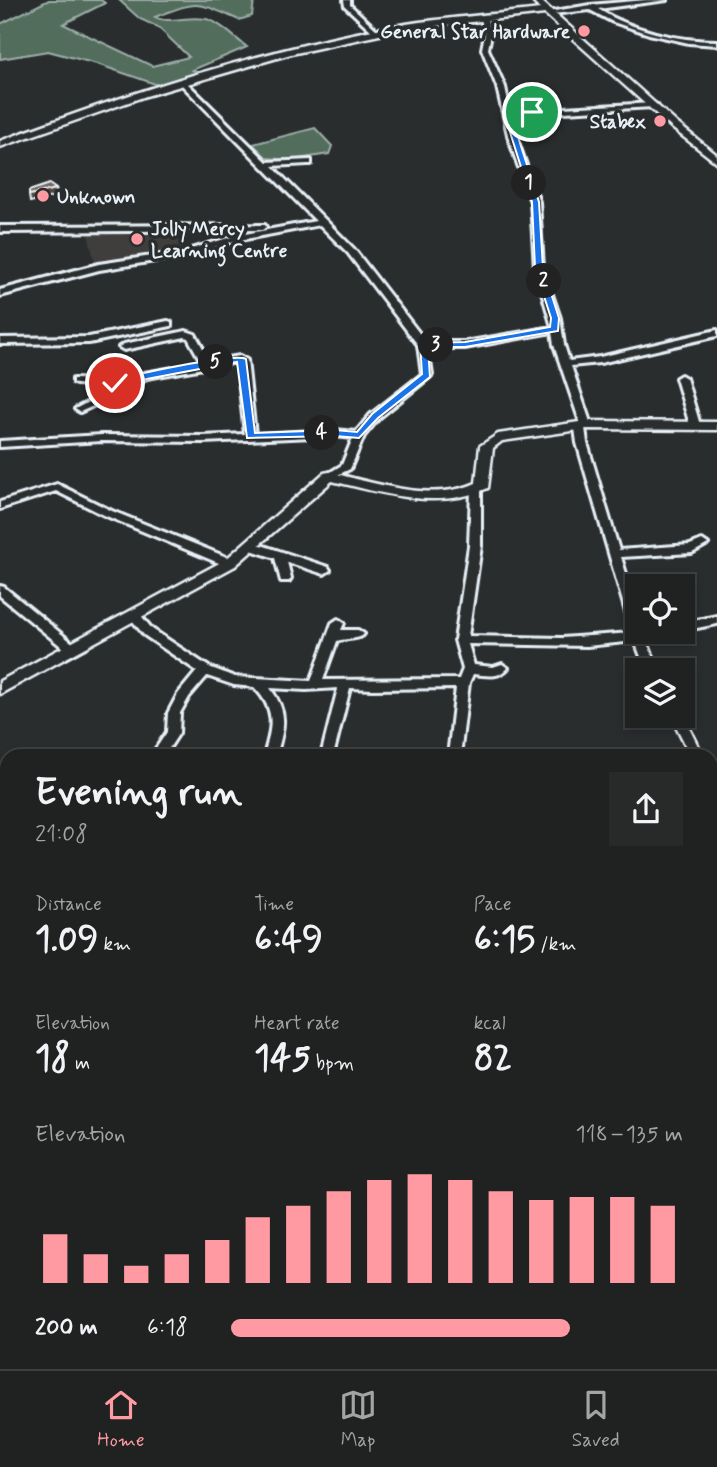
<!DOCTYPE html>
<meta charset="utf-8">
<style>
body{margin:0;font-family:Mynerve,sans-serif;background:#282a2a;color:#f1f3f6;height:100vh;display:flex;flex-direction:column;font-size:26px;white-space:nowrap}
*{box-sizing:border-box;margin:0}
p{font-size:23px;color:#a2a4a5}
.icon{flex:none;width:38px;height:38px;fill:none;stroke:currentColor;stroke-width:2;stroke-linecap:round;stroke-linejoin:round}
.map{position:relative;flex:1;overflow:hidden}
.drawer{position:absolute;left:0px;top:749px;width:718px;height:621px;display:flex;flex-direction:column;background:#202222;border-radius:21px 21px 0 0;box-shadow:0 4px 10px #0003,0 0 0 2px #3d3f40}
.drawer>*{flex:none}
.fabs{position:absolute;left:625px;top:574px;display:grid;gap:14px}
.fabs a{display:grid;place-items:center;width:70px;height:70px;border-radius:0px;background:#202222;box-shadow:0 4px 10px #0003,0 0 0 2px #3d3f40;font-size:35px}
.pin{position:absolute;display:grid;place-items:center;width:60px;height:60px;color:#fff;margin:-30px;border:4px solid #fff;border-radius:50%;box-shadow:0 2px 7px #0007}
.km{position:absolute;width:35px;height:35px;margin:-18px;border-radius:50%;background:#222;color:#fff;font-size:19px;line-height:35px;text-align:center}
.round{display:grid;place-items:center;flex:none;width:74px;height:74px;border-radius:0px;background:#282a2a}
.headline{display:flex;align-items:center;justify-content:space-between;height:119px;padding:0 35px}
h1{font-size:38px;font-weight:700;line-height:52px}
.stats{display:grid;grid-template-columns:repeat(3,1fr);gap:10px;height:119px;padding:7px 35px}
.stats div{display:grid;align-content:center}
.stats b{font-size:35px;font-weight:700}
.stats small{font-size:19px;font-weight:400}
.stats p{font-size:19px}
.chart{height:196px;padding:14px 35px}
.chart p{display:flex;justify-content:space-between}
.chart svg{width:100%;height:126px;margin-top:7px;stroke:#ff9aa2;stroke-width:6}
ul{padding:0 35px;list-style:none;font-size:23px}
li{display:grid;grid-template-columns:112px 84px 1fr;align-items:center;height:52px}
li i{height:18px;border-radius:9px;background:#ff9aa2}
.tab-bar{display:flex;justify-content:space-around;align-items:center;height:98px;border-top:2px solid #3d3f40;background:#202222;font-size:19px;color:#a2a4a5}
.tab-bar a{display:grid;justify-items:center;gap:4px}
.tab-bar .active{color:#ff9aa2}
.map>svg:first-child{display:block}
</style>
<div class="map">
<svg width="717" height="1369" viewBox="0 0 717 1369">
<rect width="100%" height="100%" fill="#2a2d2e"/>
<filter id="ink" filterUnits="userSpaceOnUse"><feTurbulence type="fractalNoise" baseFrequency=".0143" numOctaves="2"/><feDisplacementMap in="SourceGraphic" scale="14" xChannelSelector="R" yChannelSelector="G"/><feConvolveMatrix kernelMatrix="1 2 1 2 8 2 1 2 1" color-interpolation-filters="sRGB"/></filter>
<g filter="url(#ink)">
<!-- built -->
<path fill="#403d3c" d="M181,220L186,252L96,267L86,226Z"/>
<!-- green -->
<path fill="#526d5d" stroke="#9dafaa" stroke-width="2" d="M49,0H101L105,3L63,24L152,66L189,57L158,27L140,19L119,0H254L252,16L239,20C195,1 200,0 155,17C169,25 192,14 210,20C223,25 236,39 247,47L192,70L203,75L182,77L158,85L97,64L48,51L0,59V24Z
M315,128L332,146L329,154L291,160L267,158L253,144Z"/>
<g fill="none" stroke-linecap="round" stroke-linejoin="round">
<defs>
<path id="street" d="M344,0H350V5L378,31V33H374L345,6Z
M646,0H667L598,9C631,30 678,41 717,41V45L689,43L649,34L613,22L590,10L552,14L549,12L590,5Z
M484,17L487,19L491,34L488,49L505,87L510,111L653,103L657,105L653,107L511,115L517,139L539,202L543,268L560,318L564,345L569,361L600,357L717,330V336L600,363L571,366L591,425L585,428L587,443L619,550L690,545L702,540L708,544L692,553L621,557L637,610V632H666L664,635L646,639L658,670H646L635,641L587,646L468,644L474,665L493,667L502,664L508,668C498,679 486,675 473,674L469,683L460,756H448L456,688L372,689L350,688L333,756H321L338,688L306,690L270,688C289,713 284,728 276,756H264C272,726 277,711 254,687L234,685L207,676L189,697L180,713L179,733L164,756H151L167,732L168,713L178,694L197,671L144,635L128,615L134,611L138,612L152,629L209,667L235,677L311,681L332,623L338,619L344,623L341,630H358L364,634C359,640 346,638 337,641L323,680L459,679L463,669L455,640L469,546L471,490L476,487L481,490V546L468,636L562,638L632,633L577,443L575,428L581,425L554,345L552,332L465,348H428L432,375L430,377L379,418L364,436L350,469L329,479L324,476L342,465L353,438L335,436L203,442L102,441L0,447V441L102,435L203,436L245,434L237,362L147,378L137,383L133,395L104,401L80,412L75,409L98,397L125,391L127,384L104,386L76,384L73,383V379L104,380L134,377L144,373L202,363L188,338L185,337L124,350L119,347L124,344L186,331L195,334L210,361L240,356L247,360L255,434L335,430L356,432L371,414L422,374L418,345L348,253L320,225L235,241L186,256L99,270L0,296V290L99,264L185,251L234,236L316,221L181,84V80H184L267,162L311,160V164H308L272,166L354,249L426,342H465L552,327L535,268L531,202L509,139L497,87L482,49L485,34L481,19Z
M265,225L266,227L262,230L0,232V226Z
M168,321L171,322V326L89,343L0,344V338L89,337Z
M681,375L686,378L700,425L699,427H691L690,425L676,378Z
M57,484L112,511L234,560L236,563L234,566H226L104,515L56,491L0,509V502Z
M252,542L328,567L330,570L324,574L287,562L291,578L289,581H281L275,558L248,549L246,546Z
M0,586L4,587L75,645L77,648L75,651H67L0,596Z
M717,616V624L682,631V623Z
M682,715L683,716L703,756H691L671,716Z
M710,782L715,783L717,788V806L712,805L710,801Z
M710,845H717V857H710Z
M0,861H7V873H0Z
M0,900L7,903V915L0,912Z
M710,964L715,965L717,969V991L710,986Z
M443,1363H458L460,1367L459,1369H441Z"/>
<path id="secondary" d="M531,0H540L678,124L717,155V163L672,128L545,14L407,29L291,54L146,96L0,147V141C126,94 255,52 387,27C438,18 489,15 540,9Z
M586,421L717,422V430L586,429L502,441L493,448L488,488C439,511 382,493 332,481L235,566L0,694V681L225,560L324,473L329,472C374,483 432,503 476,483L480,446L498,434Z"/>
</defs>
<!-- street casing -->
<use href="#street" stroke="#e8f1f8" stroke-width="6"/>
<!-- secondary casing -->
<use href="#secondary" stroke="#e8f1f8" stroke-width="5"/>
<!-- street -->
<use href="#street" fill="#2a2d2e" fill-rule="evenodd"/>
<!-- secondary -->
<use href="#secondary" fill="#2a2d2e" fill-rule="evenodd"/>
</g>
<!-- shaded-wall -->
<path fill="#514540" stroke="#e8f1f8" stroke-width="2" d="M56,189L57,196L30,202L29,195Z"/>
<!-- building -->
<path fill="#74635c" stroke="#e8f1f8" stroke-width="2" d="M49,184L56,189L29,195V191Z"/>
</g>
<!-- route -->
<path fill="#1a73e8" stroke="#fff" stroke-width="2" d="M507,111L535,112L511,115L539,202L543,268L559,318L558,331L465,347H428L430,377L378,418L359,438L335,436L247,438L237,362L115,385L111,383C123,375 236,353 246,359L255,433L335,430L357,432L372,414L422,374L420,343L465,342L550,327L551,318L535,268L532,202L504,113Z"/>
<!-- markers -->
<g fill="#ff9aa2" stroke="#2a2d2e" stroke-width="2.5">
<circle cx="584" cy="31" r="7"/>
<circle cx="660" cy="121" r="7"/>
<circle cx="43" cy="196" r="7"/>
<circle cx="137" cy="239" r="7"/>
</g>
<g text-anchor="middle" stroke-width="7" stroke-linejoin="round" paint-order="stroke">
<!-- far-poi labels -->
<g font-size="19" font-weight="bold" fill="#e8f1f8" stroke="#2a2d2e" text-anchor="end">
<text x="570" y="38">General Star Hardware</text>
<text x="646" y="128">Stabex</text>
<text x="57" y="203" text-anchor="start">Unknown</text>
<text x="151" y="235" text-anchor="start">Jolly Mercy<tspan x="151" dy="22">Learning Centre</tspan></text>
</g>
</g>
</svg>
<div class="fabs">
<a><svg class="icon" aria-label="locate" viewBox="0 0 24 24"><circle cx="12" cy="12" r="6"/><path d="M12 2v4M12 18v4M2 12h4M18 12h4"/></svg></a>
<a><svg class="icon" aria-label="layers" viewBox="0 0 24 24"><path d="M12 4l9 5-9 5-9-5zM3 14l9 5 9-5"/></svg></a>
</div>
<div class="pin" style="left:532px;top:112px;background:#1e9e55"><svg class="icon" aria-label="arrive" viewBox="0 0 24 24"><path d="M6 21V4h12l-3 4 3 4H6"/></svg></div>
<div class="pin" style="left:115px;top:383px;background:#d93025"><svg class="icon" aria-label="check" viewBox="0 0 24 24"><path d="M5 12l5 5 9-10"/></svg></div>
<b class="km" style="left:529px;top:183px">1</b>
<b class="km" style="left:544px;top:281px">2</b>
<b class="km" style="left:436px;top:345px">3</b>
<b class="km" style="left:322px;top:433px">4</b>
<b class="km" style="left:216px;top:362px">5</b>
<section class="drawer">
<div class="headline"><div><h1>Evening run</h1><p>21:08</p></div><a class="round"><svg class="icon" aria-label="share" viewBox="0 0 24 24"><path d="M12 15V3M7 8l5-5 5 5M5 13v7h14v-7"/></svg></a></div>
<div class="stats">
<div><p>Distance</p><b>1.09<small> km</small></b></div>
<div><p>Time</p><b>6:49</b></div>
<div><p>Pace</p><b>6:15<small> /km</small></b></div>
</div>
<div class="stats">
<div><p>Elevation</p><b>18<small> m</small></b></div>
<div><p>Heart rate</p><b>145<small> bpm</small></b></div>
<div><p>kcal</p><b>82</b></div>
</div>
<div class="chart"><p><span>Elevation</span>118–135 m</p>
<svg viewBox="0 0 160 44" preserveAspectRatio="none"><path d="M5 44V27M15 44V34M25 44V38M35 44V34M45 44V29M55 44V21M65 44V17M75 44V12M85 44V8M95 44V6M105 44V8M115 44V12M125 44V15M135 44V14M145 44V14M155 44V17"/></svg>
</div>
<ul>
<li><b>200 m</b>6:18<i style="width:75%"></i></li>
</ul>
</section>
</div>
<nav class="tab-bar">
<a class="active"><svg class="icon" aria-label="home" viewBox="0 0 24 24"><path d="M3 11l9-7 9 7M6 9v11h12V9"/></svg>Home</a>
<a><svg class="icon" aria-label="map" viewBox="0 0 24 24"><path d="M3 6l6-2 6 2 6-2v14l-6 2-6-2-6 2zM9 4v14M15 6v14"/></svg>Map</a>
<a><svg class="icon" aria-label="saved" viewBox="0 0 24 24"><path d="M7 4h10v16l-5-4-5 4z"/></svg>Saved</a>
</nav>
